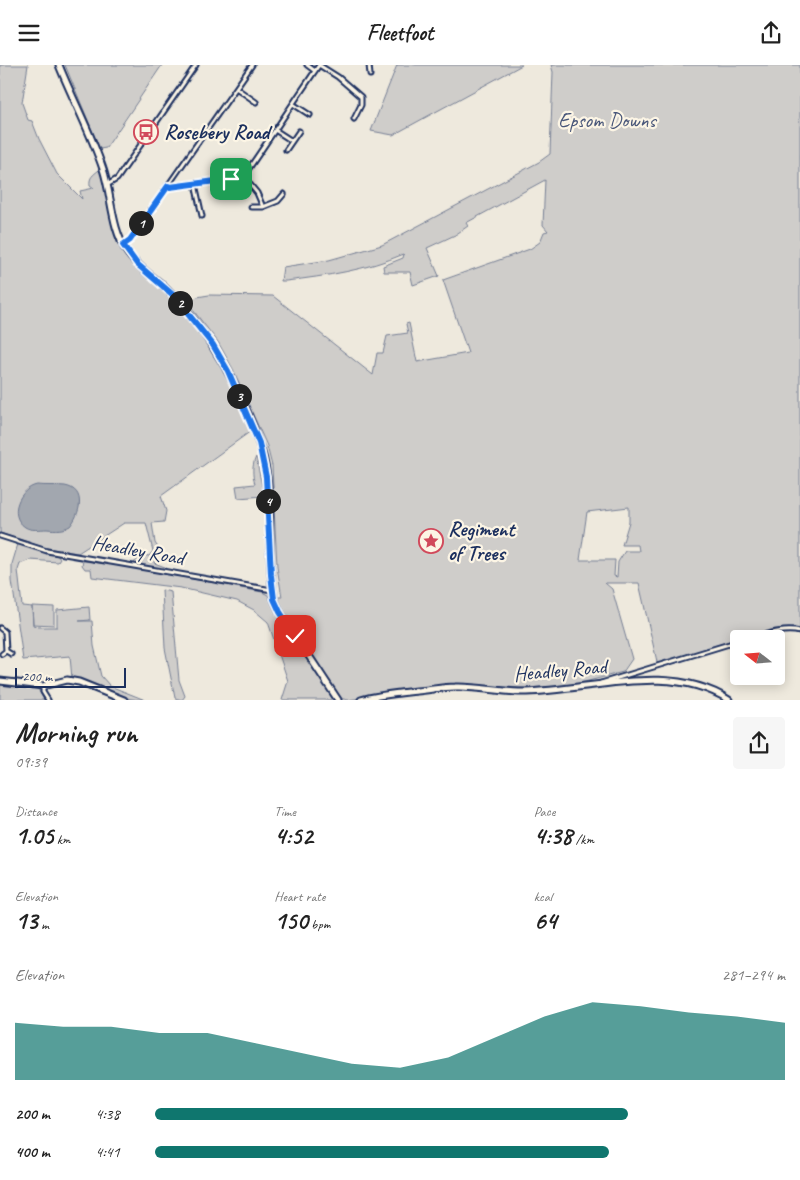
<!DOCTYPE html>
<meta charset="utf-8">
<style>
body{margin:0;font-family:Caveat,sans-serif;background:#f6f6f6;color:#222;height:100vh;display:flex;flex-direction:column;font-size:19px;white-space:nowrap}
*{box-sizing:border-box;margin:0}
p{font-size:16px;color:#767676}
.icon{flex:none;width:28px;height:28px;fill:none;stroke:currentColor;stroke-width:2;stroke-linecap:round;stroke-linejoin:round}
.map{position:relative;height:635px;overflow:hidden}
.side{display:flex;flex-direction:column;background:#fff;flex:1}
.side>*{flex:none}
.needle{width:32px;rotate:287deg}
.fabs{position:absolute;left:730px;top:565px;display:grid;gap:10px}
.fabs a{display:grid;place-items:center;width:55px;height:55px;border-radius:5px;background:#fff;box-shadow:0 2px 12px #0003;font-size:25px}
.scale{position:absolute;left:15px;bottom:12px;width:111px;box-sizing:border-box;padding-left:5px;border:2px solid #1b2f5e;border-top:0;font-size:14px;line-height:18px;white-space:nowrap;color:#1b2f5e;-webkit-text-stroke:4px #fcf5e5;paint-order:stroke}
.pin{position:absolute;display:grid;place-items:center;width:42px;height:42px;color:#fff;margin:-21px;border-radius:10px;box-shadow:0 2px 8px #0006}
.km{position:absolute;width:25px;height:25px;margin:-12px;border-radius:50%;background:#222;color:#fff;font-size:14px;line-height:25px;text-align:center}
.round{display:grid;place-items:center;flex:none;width:52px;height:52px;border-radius:5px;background:#f6f6f6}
.overview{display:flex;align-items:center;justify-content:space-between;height:85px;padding:0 15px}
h1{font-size:28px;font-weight:700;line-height:38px}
.figures{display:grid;grid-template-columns:repeat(3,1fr);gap:8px;height:85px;padding:5px 15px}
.figures div{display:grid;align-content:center}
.figures b{font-size:25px;font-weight:700}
.figures small{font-size:14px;font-weight:400}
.figures p{font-size:14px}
.chart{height:140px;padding:10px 15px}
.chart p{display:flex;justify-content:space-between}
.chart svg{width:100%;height:90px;margin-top:5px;fill:#0f766e;opacity:.7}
ul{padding:0 15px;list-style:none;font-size:16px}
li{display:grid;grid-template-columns:80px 60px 1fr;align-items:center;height:38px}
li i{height:12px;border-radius:6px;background:#0f766e}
header{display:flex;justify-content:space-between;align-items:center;height:65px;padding:0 15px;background:#fff;font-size:22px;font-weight:700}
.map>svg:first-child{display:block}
</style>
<header><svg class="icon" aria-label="menu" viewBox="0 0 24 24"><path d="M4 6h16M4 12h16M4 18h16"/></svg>Fleetfoot<svg class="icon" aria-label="share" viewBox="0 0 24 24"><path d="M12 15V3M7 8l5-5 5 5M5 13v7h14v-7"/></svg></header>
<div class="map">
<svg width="800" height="635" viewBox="0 0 800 635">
<rect width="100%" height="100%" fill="#eee9dd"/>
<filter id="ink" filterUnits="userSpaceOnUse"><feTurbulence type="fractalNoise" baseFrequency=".02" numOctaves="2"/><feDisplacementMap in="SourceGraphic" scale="10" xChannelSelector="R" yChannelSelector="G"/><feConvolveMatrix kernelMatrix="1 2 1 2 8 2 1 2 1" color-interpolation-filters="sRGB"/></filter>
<g filter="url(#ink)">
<!-- green -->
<path fill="#cfcdca" stroke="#757e94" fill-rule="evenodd" d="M0,0H28L22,38L28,55L32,56L39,74L57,109L82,134L80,126L94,123L90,120C89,112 93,110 99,105L103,112L116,170L124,188L180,240L218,290L251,366L161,431L166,446L164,457L152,458L155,478L159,484L154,498L165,502L164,505L133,499L141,490L149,491L153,486L146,458H124L78,488L46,483L0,468Z
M65,0H162L106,83L100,84Z
M397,0H522L393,70L371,66Z
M551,0H800V564H775L658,601L639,518H605L612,524L632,594L623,607L569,621L523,623L450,619L348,635L339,633L281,545L277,532H282L277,502L272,401L267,381L233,304L218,277L193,245L191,237L197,232L209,230L273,231L373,310L377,288H383L387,271L408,268L406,259L409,258L417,297L468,288L443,215L530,184L540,177L544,167L548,166L543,160L545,115L466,158L468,161L455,170L427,183L439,211L413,220L410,207H384L383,201L403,193L404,189C366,205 327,211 286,216H281L283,202L329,195L382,180L539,97L550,89L553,7ZM629,442V457L622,480H638L639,486H625L618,497L617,512L614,511L615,495H580L587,447Z
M256,392L264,431L238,433L236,421L255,419C252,411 252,399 256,392Z
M18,479L58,491L60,494L58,497L30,495L20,499L18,505L22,541L32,542L33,560L38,562H57V545L89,542L90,555L79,556H92L94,581L101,611L110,621L145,635C120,635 96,623 72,614L70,591L23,595L12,516V499Z
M83,496L118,500L262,527L268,530L274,543L336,635H282L288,616L268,557L254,545L237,536L181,523L92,512L91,504H85L82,500Z
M162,525L171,527L179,615L185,631L182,635L175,633L165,583Z
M32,541L54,542V560L33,559Z
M0,618L38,624L44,635H0Z"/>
<!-- water -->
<path fill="#a2a7af" stroke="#6c778f" d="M37,420C46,421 56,420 65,421C87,425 80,449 70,461C63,465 56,465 47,464C40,464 31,466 25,462C7,450 20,423 37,420Z"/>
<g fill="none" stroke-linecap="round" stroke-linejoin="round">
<defs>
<path id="street" d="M307,0L315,6
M319,0L338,12L361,32V40L354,54
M369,0L370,10
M236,23L256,37
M293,39L310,50
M275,65L292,76
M286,85L299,66
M243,111L257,128L263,142L278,136L284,129
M195,119L202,151
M107,120L117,114L196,0
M167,121L169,122L237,113L243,111L250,102L319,0
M251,142H263
M123,180L130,175L252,0
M0,471L47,486L272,525
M0,563L5,567L6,586L2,589
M747,574C764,570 783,563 800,567
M6,586L11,589
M601,618L739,576
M43,621V627L48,635"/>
<path id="secondary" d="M59,0C73,35 91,68 103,104C112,131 111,163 127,187C138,204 158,214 171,228C212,271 243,328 261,384C276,432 265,485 274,534L280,547L338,635
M0,616L43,621L67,615L79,617L124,635
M361,635C378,630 399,628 417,626C430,625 443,622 455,622C479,621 503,628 527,627C592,625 670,597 729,635"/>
</defs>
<!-- street casing -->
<use href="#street" stroke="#1b2f5e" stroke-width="7"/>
<!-- secondary casing -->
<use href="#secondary" stroke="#1b2f5e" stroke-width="9"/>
<!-- street -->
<use href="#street" stroke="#fcf5e5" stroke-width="3"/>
<!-- secondary -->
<use href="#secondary" stroke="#fcf5e5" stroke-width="5"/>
</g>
</g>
<g fill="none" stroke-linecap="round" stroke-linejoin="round" filter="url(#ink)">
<defs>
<path id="route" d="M231,114L170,122L168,121L130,175L123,180L137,199L172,229L213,280L228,306L259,378L266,412L271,510L274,534L280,547L295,571"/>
</defs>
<!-- route casing -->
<use href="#route" stroke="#fff" stroke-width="10"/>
<!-- route -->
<use href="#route" stroke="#1a73e8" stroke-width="6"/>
</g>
<!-- icons -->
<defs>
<symbol id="bus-ring" viewBox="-11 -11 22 22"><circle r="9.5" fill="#fcf5e5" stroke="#d1495b" stroke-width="1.5"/><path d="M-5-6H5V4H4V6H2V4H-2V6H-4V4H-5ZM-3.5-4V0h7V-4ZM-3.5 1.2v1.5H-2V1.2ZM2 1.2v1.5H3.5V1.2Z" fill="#d1495b"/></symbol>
<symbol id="sight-ring" viewBox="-11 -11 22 22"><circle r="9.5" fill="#fcf5e5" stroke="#d1495b" stroke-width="1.5"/><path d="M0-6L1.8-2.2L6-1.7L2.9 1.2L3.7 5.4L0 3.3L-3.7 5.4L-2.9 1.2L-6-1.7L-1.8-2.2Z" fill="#d1495b"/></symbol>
</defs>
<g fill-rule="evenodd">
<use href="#bus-ring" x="132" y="53" width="28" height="28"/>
<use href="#sight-ring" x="417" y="462" width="28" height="28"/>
</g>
<g text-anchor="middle" stroke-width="4.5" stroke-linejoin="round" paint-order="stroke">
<!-- park labels -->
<g font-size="21" fill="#485679" stroke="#fcf5e5">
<text x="607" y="62">Epsom Downs</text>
</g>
<!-- poi labels -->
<g font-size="21" font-weight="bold" fill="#1b2f5e" stroke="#fcf5e5" text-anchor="start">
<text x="164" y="74">Rosebery Road</text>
<text x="448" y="471">Regiment<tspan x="448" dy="24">of Trees</tspan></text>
</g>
<!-- street labels -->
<g font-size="21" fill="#1b2f5e" stroke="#fcf5e5">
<text transform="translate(138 485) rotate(10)" y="7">Headley Road</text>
<text transform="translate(560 605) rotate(-5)" y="7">Headley Road</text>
</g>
</g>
</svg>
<div class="fabs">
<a><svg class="needle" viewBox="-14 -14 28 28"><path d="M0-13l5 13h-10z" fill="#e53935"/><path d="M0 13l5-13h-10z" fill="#767676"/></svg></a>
</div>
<div class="scale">200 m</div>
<div class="pin" style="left:231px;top:114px;background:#1e9e55"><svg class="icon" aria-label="arrive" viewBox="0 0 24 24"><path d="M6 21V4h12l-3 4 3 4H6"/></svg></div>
<div class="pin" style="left:295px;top:571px;background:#d93025"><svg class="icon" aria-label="check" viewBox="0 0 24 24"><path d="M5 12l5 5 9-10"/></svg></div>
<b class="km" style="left:141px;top:158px">1</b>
<b class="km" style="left:180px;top:238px">2</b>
<b class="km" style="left:239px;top:331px">3</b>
<b class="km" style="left:268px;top:436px">4</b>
</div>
<section class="side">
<div class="overview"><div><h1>Morning run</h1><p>09:39</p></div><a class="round"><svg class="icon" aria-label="share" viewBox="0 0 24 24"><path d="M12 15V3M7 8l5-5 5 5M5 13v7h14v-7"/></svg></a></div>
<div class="figures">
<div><p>Distance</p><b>1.05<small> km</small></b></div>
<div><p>Time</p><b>4:52</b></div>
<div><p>Pace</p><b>4:38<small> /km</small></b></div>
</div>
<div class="figures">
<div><p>Elevation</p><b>13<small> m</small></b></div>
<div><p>Heart rate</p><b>150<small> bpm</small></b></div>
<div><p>kcal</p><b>64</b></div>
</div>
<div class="chart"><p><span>Elevation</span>281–294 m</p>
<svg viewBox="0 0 160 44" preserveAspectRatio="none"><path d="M0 44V16L10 18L20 18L30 21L40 21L50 26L60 31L70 36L80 38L90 33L100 23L110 13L120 6L130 8L140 11L150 13L160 16V44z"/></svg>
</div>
<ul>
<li><b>200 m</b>4:38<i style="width:75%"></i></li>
<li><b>400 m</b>4:41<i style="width:72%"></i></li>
</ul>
</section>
